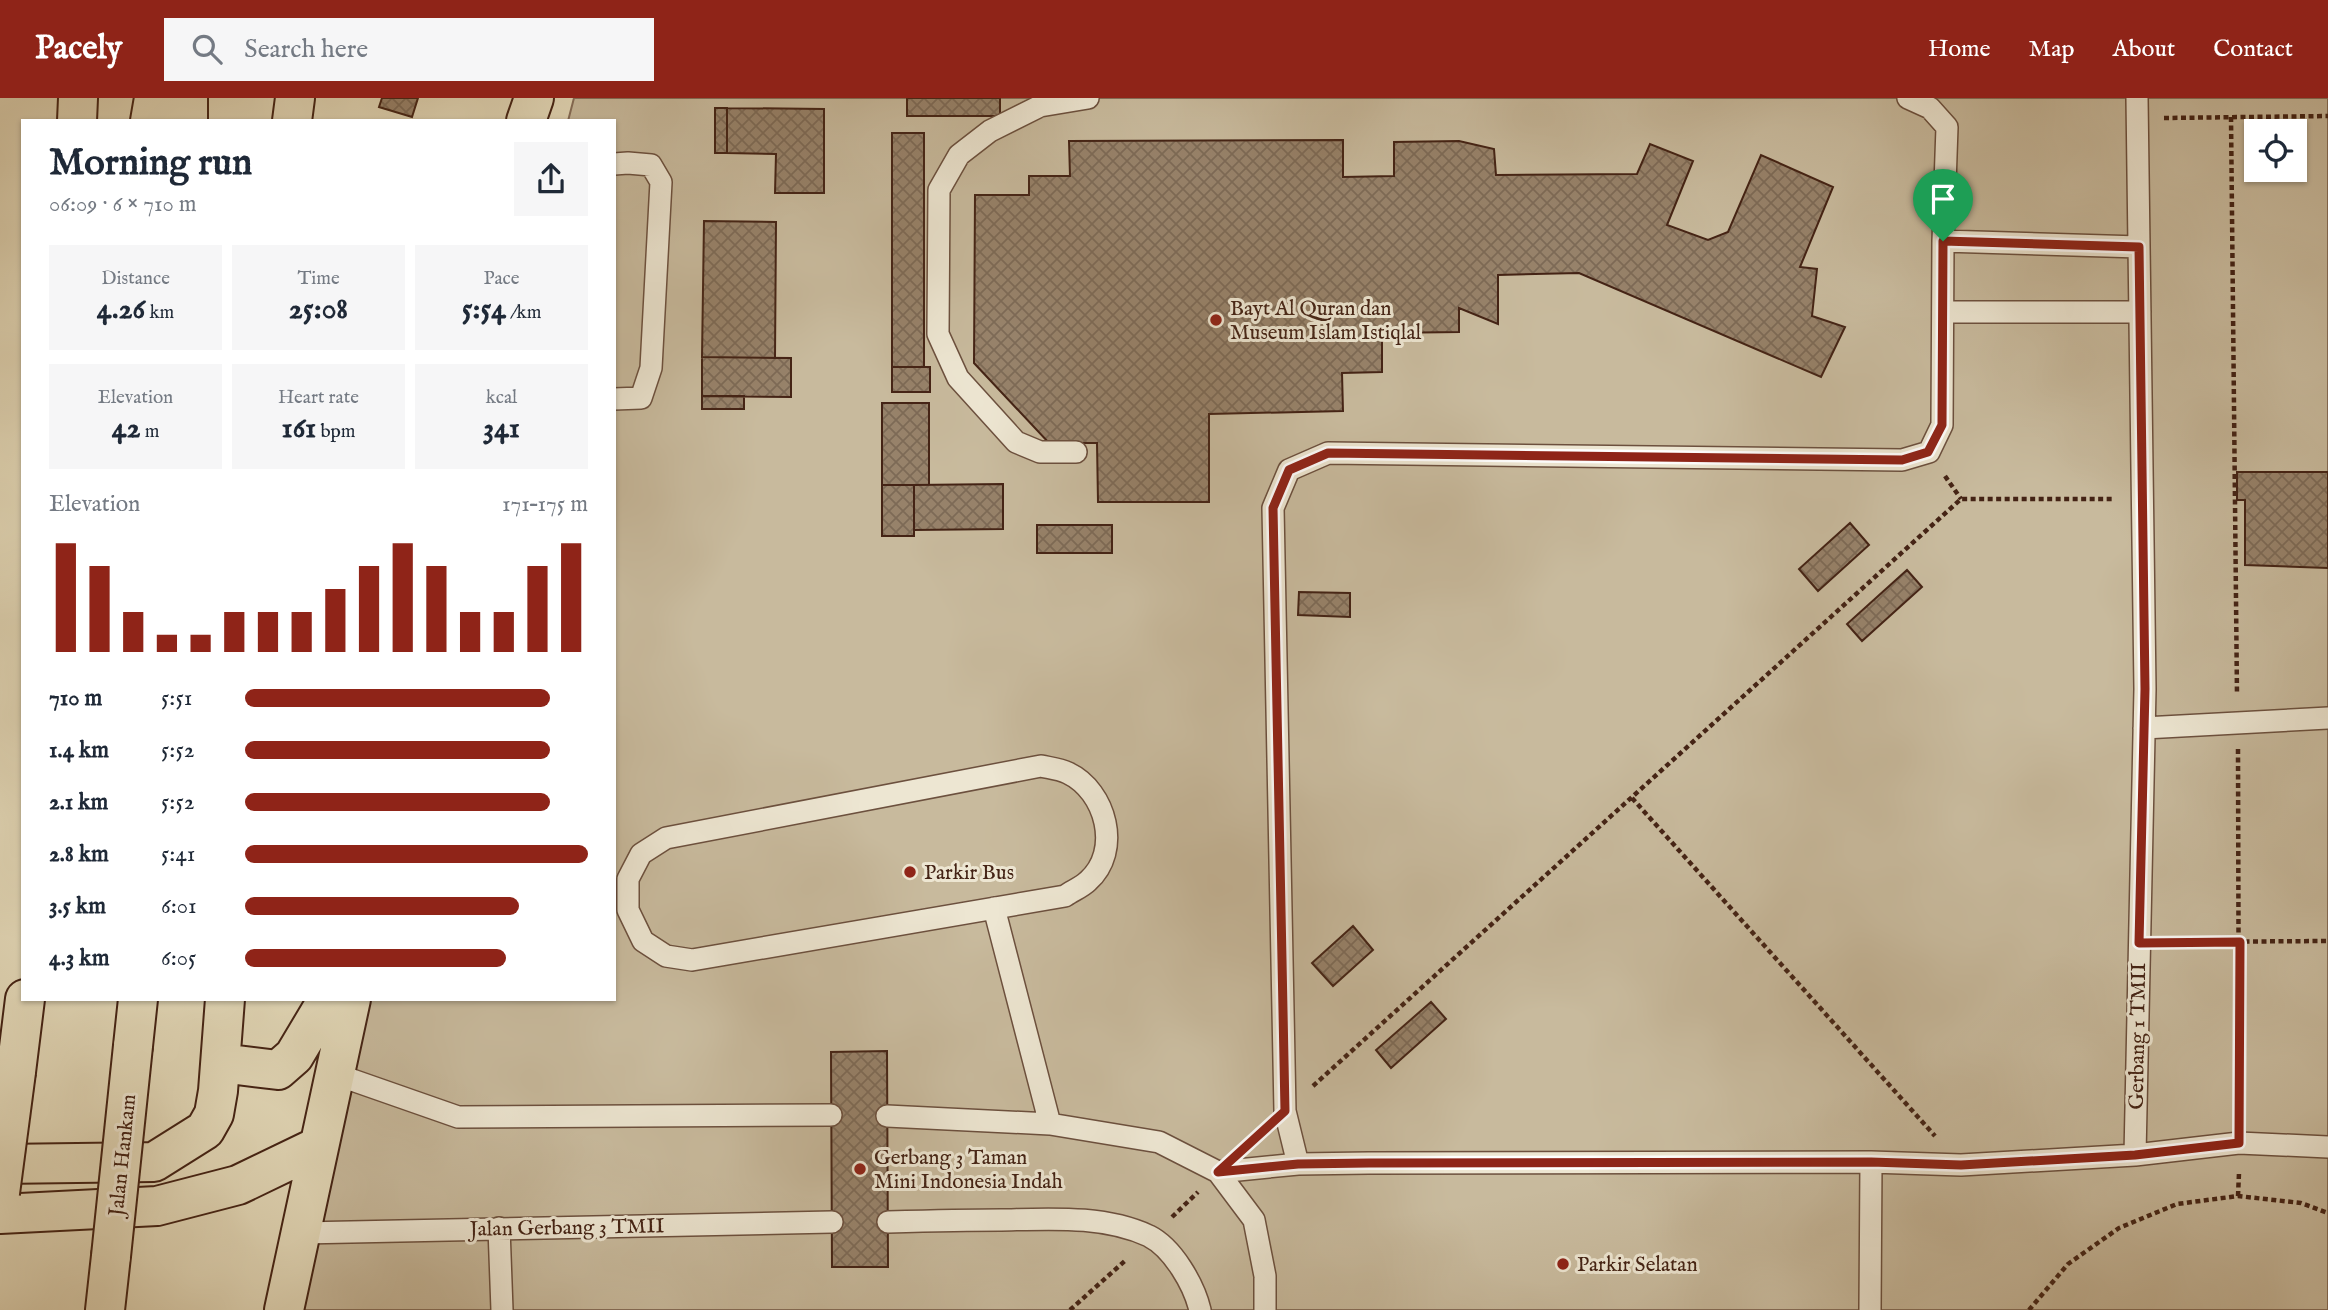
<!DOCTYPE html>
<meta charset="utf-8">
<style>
body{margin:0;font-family:"IM FELL English",serif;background:#f6f6f7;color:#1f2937;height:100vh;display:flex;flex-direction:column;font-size:26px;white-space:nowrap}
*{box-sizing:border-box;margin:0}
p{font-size:23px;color:#747a83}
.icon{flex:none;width:38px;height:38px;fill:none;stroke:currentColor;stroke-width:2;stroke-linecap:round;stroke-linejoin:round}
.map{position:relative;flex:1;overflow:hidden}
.sheet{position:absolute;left:21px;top:21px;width:595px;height:882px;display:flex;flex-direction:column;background:#fff;border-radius:0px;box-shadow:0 2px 5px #0004}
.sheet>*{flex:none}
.controls{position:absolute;left:2244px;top:21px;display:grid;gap:14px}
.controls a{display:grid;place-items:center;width:63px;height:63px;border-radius:0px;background:#fff;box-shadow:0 2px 5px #0004;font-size:35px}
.pin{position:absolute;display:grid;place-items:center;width:60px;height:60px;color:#fff;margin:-72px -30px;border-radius:50% 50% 50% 0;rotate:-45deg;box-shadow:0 0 7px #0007}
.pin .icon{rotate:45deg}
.round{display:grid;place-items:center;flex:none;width:74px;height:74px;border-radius:0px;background:#f6f6f7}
.head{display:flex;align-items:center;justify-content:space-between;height:119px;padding:0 28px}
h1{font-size:38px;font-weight:700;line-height:52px}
.stats{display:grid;grid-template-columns:repeat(3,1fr);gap:10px;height:119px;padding:7px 28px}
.stats div{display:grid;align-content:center;border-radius:0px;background:#f6f6f7;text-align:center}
.stats b{font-size:30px;font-weight:700}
.stats small{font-size:19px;font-weight:400}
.stats p{font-size:19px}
.chart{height:196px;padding:14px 28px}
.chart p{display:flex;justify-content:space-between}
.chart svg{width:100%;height:126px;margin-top:7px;stroke:#8f2418;stroke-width:6}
ul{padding:0 28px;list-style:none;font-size:23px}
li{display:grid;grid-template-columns:112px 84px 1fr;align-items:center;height:52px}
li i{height:18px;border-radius:9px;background:#8f2418}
header{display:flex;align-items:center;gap:42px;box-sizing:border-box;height:98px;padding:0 35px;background:#8f2418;color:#fff}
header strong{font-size:33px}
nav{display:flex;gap:38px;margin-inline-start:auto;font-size:24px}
.search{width:490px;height:63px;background:#f6f6f7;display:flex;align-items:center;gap:18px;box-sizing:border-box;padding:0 24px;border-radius:0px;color:#747a83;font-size:26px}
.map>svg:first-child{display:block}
</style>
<header>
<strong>Pacely</strong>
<div class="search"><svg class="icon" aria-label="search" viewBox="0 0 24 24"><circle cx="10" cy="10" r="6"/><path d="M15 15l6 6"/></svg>Search here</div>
<nav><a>Home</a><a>Map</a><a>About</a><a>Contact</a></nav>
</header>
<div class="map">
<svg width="2328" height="1212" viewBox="0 0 2328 1212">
<defs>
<pattern id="building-cross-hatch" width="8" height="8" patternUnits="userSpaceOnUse" patternTransform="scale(1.75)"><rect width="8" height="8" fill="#97826a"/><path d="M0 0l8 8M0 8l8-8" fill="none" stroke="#7d6a56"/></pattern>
</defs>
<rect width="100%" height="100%" fill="#e3d9b9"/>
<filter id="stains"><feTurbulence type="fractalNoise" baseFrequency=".00286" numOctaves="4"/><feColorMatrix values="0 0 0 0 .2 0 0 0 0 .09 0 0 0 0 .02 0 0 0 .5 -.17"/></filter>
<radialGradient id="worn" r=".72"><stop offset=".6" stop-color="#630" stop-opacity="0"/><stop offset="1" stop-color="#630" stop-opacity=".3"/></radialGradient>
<!-- park -->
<path fill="#c8ba9d" stroke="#866e59" stroke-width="2" fill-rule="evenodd" d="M574,0H2328V1212H281L355,901H614V23H568ZM2256,33H2294V72H2256Z"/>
<!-- building -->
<path fill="url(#building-cross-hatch)" stroke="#442315" stroke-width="2" d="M382,0H418L412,19L379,9Z
M907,0H1000V18H907Z
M715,10H727V55H715Z
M727,10L824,11V95H775L776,56L727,55Z
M892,35H924V269H892Z
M1343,42V79L1394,78V44L1459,43L1494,51L1496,77L1637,76L1650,46L1693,63L1667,127L1708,142L1728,134L1761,57L1833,89L1800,169L1817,171L1812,218L1845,229L1821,279L1579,175L1498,177V226L1459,210V234L1382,235V274L1342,275L1343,313L1209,316V404H1098L1097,345H1049L974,265L975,97H1029V78H1070L1069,43Z
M704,123L776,124L775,260L702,259Z
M702,259L791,260V299L702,298Z
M892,269H930V294H892Z
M702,298H744V311H702Z
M882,305H929V387H882Z
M2237,374H2328V470L2245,467V402H2237Z
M1003,386V431L914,432V387Z
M882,387H914V438H882Z
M1850,425L1869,447L1818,493L1799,471Z
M1037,427H1112V455H1037Z
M1907,472L1922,489L1862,543L1847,526Z
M1299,494L1350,495V519L1298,517Z
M1353,828L1373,852L1333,888L1312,865Z
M1431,904L1446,921L1391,970L1376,952Z
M887,953L888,1169H832L831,954Z"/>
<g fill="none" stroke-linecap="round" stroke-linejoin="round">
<defs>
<path id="service" d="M614,66L628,65L651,67L661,84L651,270L641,300L614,301
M1943,143L2139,149
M1944,214H2140
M1076,354H1040L1016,344L958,280L938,236L939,92L959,57L990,33L1040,8L1088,0
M2144,630L2328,620
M1041,668C1050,670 1060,671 1068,675C1106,693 1122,753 1088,783C1082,789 1072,793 1065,798L692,862L666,858L643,843L628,812V781L641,756L666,740Z
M994,810L1050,1026
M335,976L458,1019L831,1017
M887,1018L1050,1026L1159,1044L1218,1074L1254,1122L1265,1178V1212
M2135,1057L2145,591L2137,0
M1298,1066L1285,1013L1273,410L1289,372L1328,355L1902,362L1929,354L1942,327L1943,143L1947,29L1930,10L1908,0
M1218,1074L1298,1066L1369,1065L1871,1064L1961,1067L2135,1057L2239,1045L2328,1049
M888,1124C925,1123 963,1122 1001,1122C1050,1121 1104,1117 1149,1138C1173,1150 1194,1187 1200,1212
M499,1130L502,1212
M302,1135L832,1124
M1870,1212L1871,1064"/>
<path id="primary" d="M188,0V23
M292,23L295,0
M526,23L534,0
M133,948L138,901
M221,965L278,972L294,958L328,901
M0,1066L154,1064L205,1032L214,1016L218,993L225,901
M0,1116L157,1108L238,1087L319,1048
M105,1212L111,1158
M284,1212L351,901"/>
<path id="motorway" d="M77,23L78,0
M150,23L154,0
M16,974L25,901"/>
</defs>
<!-- service casing -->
<use href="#service" stroke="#6c503e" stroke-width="24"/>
<!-- primary casing -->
<use href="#primary" stroke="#442315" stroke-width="42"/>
<!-- motorway casing -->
<use href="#motorway" stroke="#442315" stroke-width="42"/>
<!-- path -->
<path stroke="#442315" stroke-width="4.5" stroke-dasharray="5 3.5" stroke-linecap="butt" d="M2231,19L2237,597
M2164,20L2328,18
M1945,378L1961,401
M2238,651L2239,1017
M1632,700L1935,1038
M2168,844L2328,843
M1313,988L1961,401H2113
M2238,1098L2239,1075
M1172,1119L1198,1094
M1070,1212L1127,1161
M2029,1212L2068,1166L2119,1130L2177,1106L2238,1098L2301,1105L2328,1115"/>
<!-- service -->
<use href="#service" stroke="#ede6d2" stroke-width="21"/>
<!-- primary -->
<use href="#primary" stroke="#e3d9b9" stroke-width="38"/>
<!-- motorway -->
<use href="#motorway" stroke="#e3d9b9" stroke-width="38"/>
<defs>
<path id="primary-bridge" d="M111,1158L133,948"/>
<path id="motorway-bridge" d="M0,1095L16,974"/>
</defs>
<!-- primary-bridge casing -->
<use href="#primary-bridge" stroke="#442315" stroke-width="42" stroke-linecap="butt"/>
<!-- motorway-bridge casing -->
<use href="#motorway-bridge" stroke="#442315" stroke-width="42" stroke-linecap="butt"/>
<!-- primary-bridge -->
<use href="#primary-bridge" stroke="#e3d9b9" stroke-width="38"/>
<!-- motorway-bridge -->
<use href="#motorway-bridge" stroke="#e3d9b9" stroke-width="38"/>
</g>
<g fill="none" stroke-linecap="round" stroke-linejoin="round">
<defs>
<path id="route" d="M1943,143L2139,149L2145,591L2139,845L2240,844L2239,1045L2135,1057L1961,1067L1871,1064L1369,1065L1298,1066L1218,1074L1285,1013L1273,410L1289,372L1328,355L1902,362L1928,354L1942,327Z"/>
</defs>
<!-- route casing -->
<use href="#route" stroke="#fff" stroke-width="14"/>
<!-- route -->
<use href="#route" stroke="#8f2418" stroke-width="9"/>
</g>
<!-- markers -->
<g fill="#8f2418" stroke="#ede6d2" stroke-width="2.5">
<circle cx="1216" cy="222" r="7"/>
<circle cx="910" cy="774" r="7"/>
<circle cx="860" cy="1071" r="7"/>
<circle cx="1563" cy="1166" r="7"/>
</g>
<g text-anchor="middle" stroke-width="6" stroke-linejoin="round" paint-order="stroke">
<!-- poi labels -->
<g font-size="21" fill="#442315" stroke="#ede6d2" text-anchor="start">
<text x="1230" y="217">Bayt Al Quran dan<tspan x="1230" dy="24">Museum Islam Istiqlal</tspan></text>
<text x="924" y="781">Parkir Bus</text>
<text x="874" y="1066">Gerbang 3 Taman<tspan x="874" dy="24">Mini Indonesia Indah</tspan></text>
<text x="1577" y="1173">Parkir Selatan</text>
</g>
<!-- street labels -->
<g font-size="21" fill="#442315" stroke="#ede6d2">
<text transform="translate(2137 938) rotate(-89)" y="7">Gerbang 1 TMII</text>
<text transform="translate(122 1057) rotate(-84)" y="7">Jalan Hankam</text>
<text transform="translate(567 1129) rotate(-1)" y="7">Jalan Gerbang 3 TMII</text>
</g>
</g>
<rect width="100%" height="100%" filter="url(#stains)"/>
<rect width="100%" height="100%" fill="url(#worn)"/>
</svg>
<div class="controls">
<a><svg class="icon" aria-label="locate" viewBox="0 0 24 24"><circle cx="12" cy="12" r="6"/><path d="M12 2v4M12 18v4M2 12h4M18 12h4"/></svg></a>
</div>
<div class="pin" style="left:1943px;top:143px;background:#1e9e55"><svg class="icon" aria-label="arrive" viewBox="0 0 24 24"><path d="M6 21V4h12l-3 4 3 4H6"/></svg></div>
<section class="sheet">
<div class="head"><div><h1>Morning run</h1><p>06:09 · 6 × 710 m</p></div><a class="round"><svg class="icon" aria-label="share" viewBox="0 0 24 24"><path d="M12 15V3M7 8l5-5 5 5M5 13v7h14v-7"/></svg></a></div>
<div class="stats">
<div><p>Distance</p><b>4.26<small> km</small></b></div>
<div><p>Time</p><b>25:08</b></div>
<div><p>Pace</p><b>5:54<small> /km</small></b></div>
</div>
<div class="stats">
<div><p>Elevation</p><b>42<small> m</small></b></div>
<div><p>Heart rate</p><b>161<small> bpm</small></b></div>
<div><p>kcal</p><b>341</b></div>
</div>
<div class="chart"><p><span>Elevation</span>171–175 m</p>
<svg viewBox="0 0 160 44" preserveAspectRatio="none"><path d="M5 44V6M15 44V14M25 44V30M35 44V38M45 44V38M55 44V30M65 44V30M75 44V30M85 44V22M95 44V14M105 44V6M115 44V14M125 44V30M135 44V30M145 44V14M155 44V6"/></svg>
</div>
<ul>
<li><b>710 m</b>5:51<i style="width:89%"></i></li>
<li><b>1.4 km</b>5:52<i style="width:89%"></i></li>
<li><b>2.1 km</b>5:52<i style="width:89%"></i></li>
<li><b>2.8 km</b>5:41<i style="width:100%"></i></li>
<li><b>3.5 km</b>6:01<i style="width:80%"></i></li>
<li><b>4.3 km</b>6:05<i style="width:76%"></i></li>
</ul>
</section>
</div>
